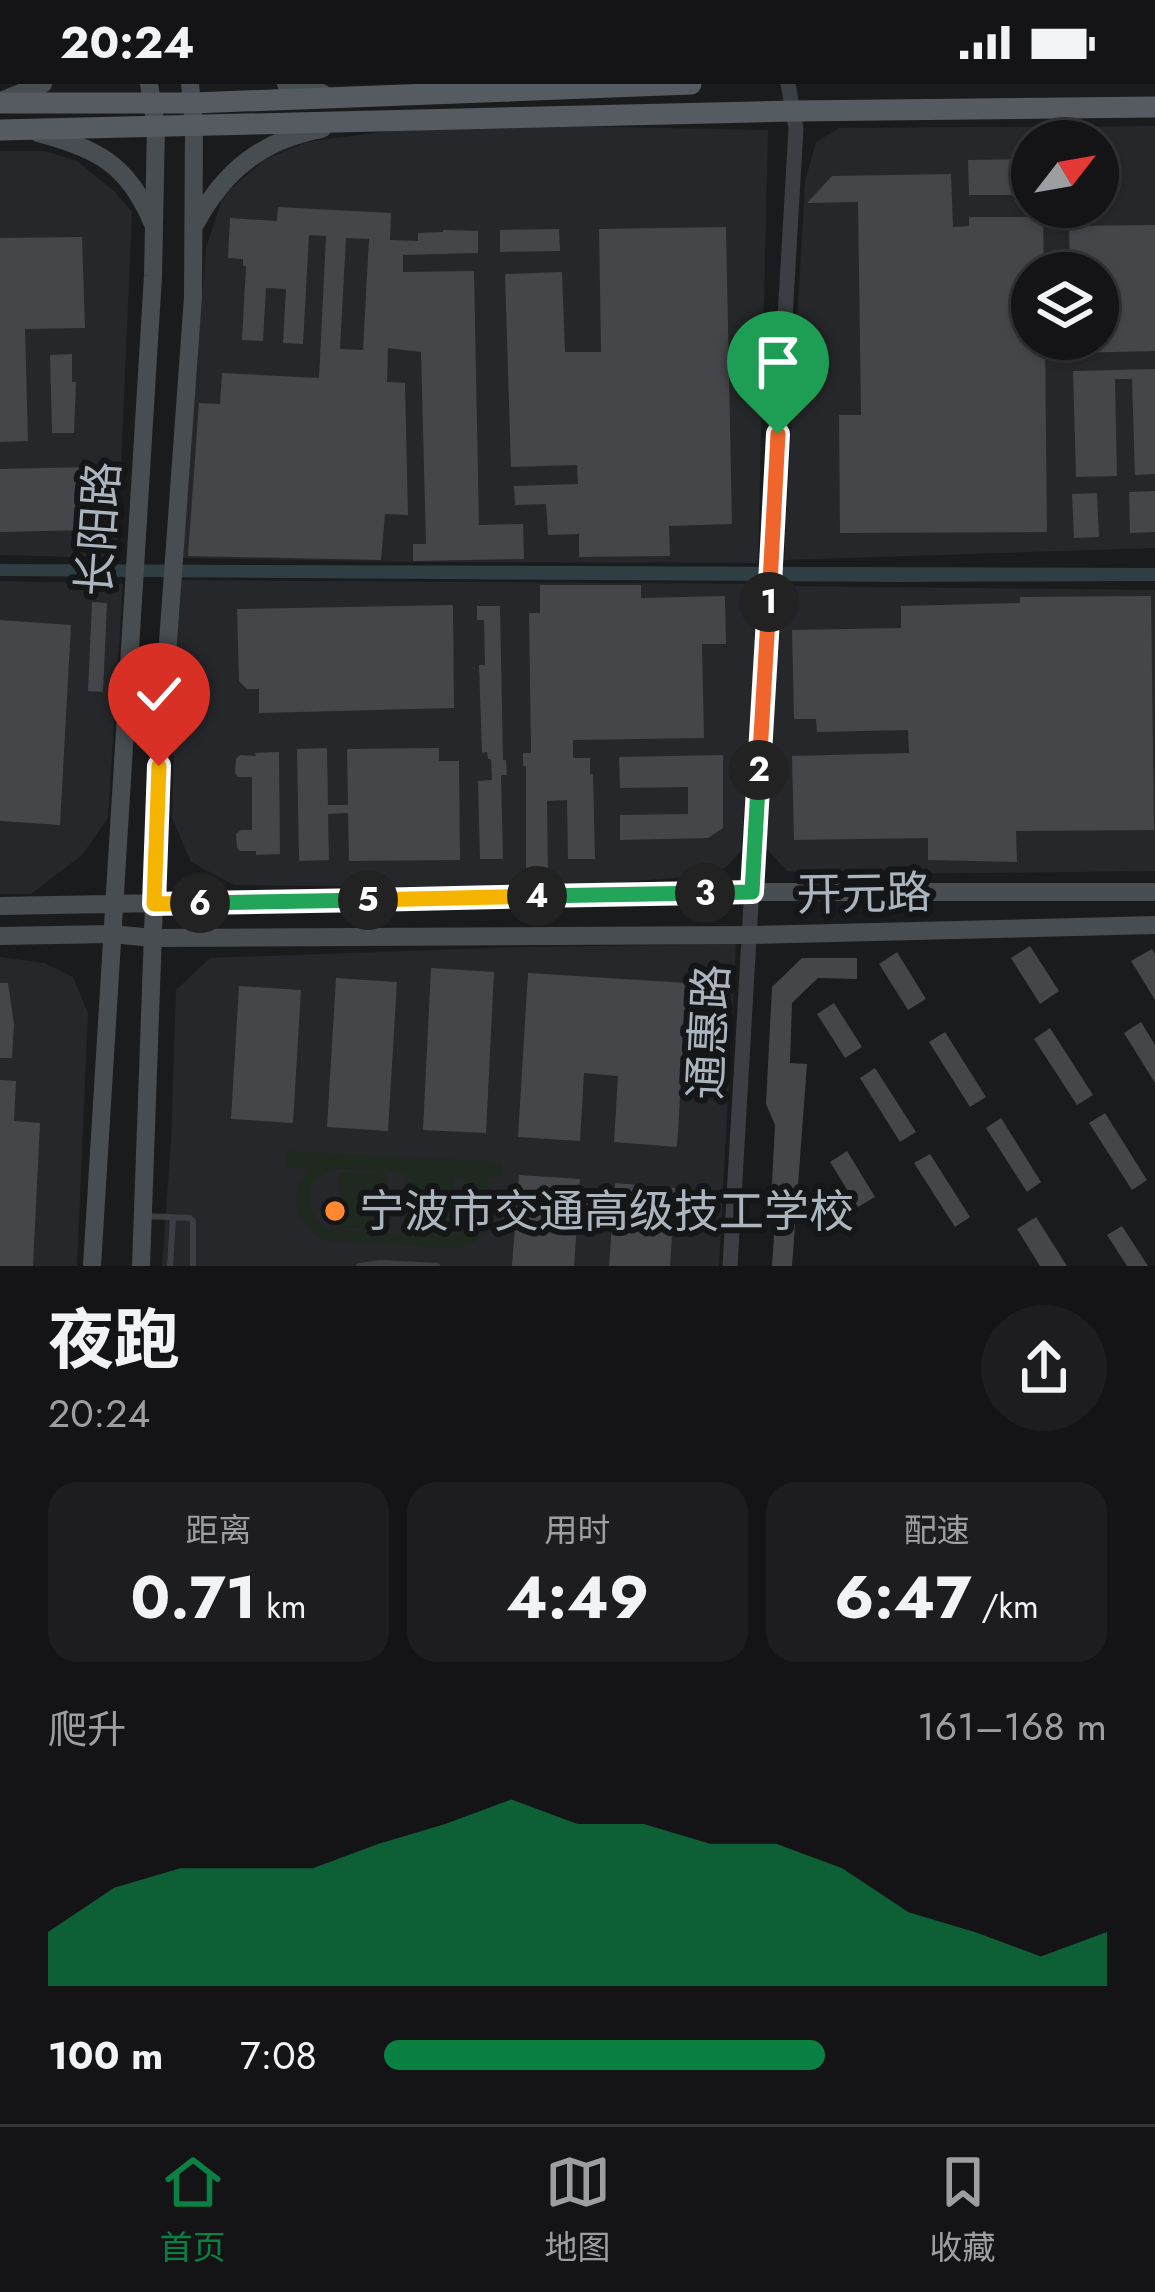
<!DOCTYPE html>
<html lang="zh">
<meta charset="utf-8">
<style>
body{margin:0;font-family:Jost,"Noto Sans SC",sans-serif;background:#1d1d1f;color:#f1f3f6;height:100vh;display:flex;flex-direction:column;font-size:45px;white-space:nowrap}
*{box-sizing:border-box;margin:0}
p{font-size:39px;color:#9d9ea1}
.icon{flex:none;width:66px;height:66px;fill:none;stroke:currentColor;stroke-width:2;stroke-linecap:round;stroke-linejoin:round}
.map{position:relative;height:1182px;overflow:hidden}
.details{display:flex;flex-direction:column;background:#141416;flex:1}
.details>*{flex:none}
.needle{width:78px;rotate:59deg}
.controls{position:absolute;left:1011px;top:36px;display:grid;gap:24px}
.controls a{display:grid;place-items:center;width:108px;height:108px;border-radius:50%;background:#141416;box-shadow:0 3px 9px #0004,0 0 0 3px #333335;font-size:60px}
.pin{position:absolute;display:grid;place-items:center;width:102px;height:102px;color:#fff;margin:-123px -51px;border-radius:50% 50% 50% 0;rotate:-45deg;box-shadow:0 0 12px #0007}
.pin .icon{rotate:45deg}
.km{position:absolute;width:60px;height:60px;margin:-30px;border-radius:50%;background:#222;color:#fff;font-size:33px;line-height:60px;text-align:center}
.round{display:grid;place-items:center;flex:none;width:126px;height:126px;border-radius:63px;background:#1d1d1f}
.summary{display:flex;align-items:center;justify-content:space-between;height:204px;padding:0 48px}
h1{font-size:66px;font-weight:700;line-height:90px}
.figures{display:grid;grid-template-columns:repeat(3,1fr);gap:18px;height:204px;padding:12px 48px}
.figures div{display:grid;align-content:center;border-radius:30px;background:#1d1d1f;text-align:center}
.figures b{font-size:60px;font-weight:700}
.figures small{font-size:33px;font-weight:400}
.figures p{font-size:33px}
.chart{height:336px;padding:24px 48px}
.chart p{display:flex;justify-content:space-between}
.chart svg{width:100%;height:216px;margin-top:12px;fill:#0b8043;opacity:.7}
ul{padding:0 48px;list-style:none;font-size:39px}
li{display:grid;grid-template-columns:192px 144px 1fr;align-items:center;height:90px}
li i{height:30px;border-radius:15px;background:#0b8043}
.status{display:flex;justify-content:space-between;align-items:center;height:84px;padding:0 60px;background:#141416;direction:ltr}
.status svg{height:33px;fill:currentColor}
.dock{display:flex;justify-content:space-around;align-items:center;height:168px;border-top:3px solid #333335;background:#141416;font-size:33px;color:#9d9ea1}
.dock a{display:grid;justify-items:center;gap:6px}
.dock .selected{color:#0b8043}
.map>svg:first-child{display:block}
</style>
<div class="status"><b>20:24</b><svg viewBox="0 0 49 12"><path d="M0 12V9h3v3zM5 12V6h3v6zM10 12V3h3v9zM15 12V0h3v12zM26 1h20v11H26zM47 4h2v5h-2z"/></svg></div>
<div class="map">
<svg width="1155" height="1182" viewBox="0 0 1155 1182">
<rect width="100%" height="100%" fill="#1a1b1d"/>
<!-- built -->
<path fill="#26272a" fill-rule="evenodd" d="M567,42L768,46L758,479L411,478L181,474L206,164L223,112L264,76L306,58L396,46Z
M1155,42V464L784,476L805,97L816,58L839,44ZM1032,57H1098V123H1032ZM1032,189H1098V255H1032Z
M0,67H45L77,77L114,107L132,128L117,474L0,471Z
M179,496L761,500L741,767L727,782L710,791L612,799H511L475,803L234,801L191,778L172,734Z
M0,497L123,500L108,734L82,771L31,810H0Z
M779,502L1155,506V787L815,791L787,787L765,763Z
M736,860L719,1182H162L171,1057L176,906L210,874L518,863Z
M0,873L44,879L73,893L88,929L77,1182H0Z"/>
<!-- green -->
<path fill="#20291f" fill-rule="evenodd" d="M287,1067L501,1078L502,1092L486,1093C505,1123 494,1159 455,1164C440,1165 423,1162 408,1161C379,1160 350,1159 322,1156C295,1140 287,1109 309,1085L286,1083ZM338,1085L412,1090L405,1091L403,1148L451,1150L454,1092C493,1101 490,1142 453,1153L327,1145C300,1123 302,1094 338,1085Z
M339,1088L388,1090L386,1146L337,1144Z"/>
<!-- water -->
<path fill="#2e3e42" d="M0,480L1155,484V497L896,498L0,492Z"/>
<!-- building -->
<path fill="#44464a" fill-rule="evenodd" d="M1032,75V111H969L968,76Z
M951,90L953,143L969,142V133H1043L1044,189H1032V255H1045L1047,448L840,449L839,331H861L858,118L807,119L832,92Z
M278,123L391,129L390,156L418,157V149L443,148V146L478,147V169L403,171V188L474,187L479,441L523,440L524,475L413,477V460H426L421,268L388,264L387,298L405,299L408,431L385,430L381,476L188,472L199,319L220,320L222,289L319,294L326,152L309,151L303,260L283,259L286,205L266,204L263,257L242,256L246,182H243V175L228,174L230,134L277,137ZM346,154L369,155L363,266L340,265Z
M1155,141V267L1072,269V255H1098V189H1070L1069,142Z
M726,143L732,440L669,442L670,472L579,473V450L548,451L546,420L515,421L514,402L578,400L577,381L511,383L505,190L562,188L565,268H601L599,145Z
M559,145L560,167L500,168V146Z
M82,153L85,244L25,245L28,357L0,358V154Z
M72,270V298H76L74,349H52L50,271Z
M1155,285V390L1135,391L1132,295H1115L1117,392L1076,393L1073,287Z
M88,383L90,446L0,448V385Z
M1155,407V448L1130,449L1129,408Z
M1097,409L1099,453L1074,454L1072,410Z
M540,501H641V514L725,512L726,560H702L704,654L573,656V674H590V690H593L595,775H568L567,716L547,717L548,791H526V682H523V669H531L529,529H540Z
M1151,512L1154,746L1016,747L1017,778L928,776V754L794,756L792,672L909,669L908,646L817,648L816,635H794L792,546L901,544V522L1020,519V513Z
M92,518L107,519L103,608L88,607Z
M453,521L454,624L259,629V605H247L239,597L237,525Z
M477,522H500L503,676H506L507,691H501L503,775H480L478,697L492,696L491,675H488L487,668L482,669L479,581H485L484,536H477Z
M0,536L71,541L60,741L0,737Z
M327,664L328,721H348L347,665L439,664V677H459L460,776L349,777L348,729L328,730L329,776L299,777L297,665Z
M279,668L280,770L256,771V767H240L237,764L236,750L241,746H252V693H238L235,689L236,675L240,671L256,672L255,669Z
M723,671V744L708,754L620,756V731L688,730V703L620,704L619,673Z
M1030,862L1059,907L1040,920L1011,874Z
M1152,865L1155,870V916L1131,877Z
M897,868L926,915L908,926L879,880Z
M802,874H857V895L818,894L792,919L790,979L807,980L792,1182H772L775,1136H770L775,1041L766,1020L772,903Z
M431,884L494,888L486,1049L423,1046Z
M528,889L687,899L677,1063L614,1058L618,992L584,989L580,1057L518,1053Z
M336,894L397,898L388,1047L327,1043Z
M0,899H8L14,940L12,974H0Z
M239,902L301,906L293,1039L231,1035Z
M834,919L862,963L845,974L817,930Z
M1141,938L1155,961V999L1124,949Z
M1050,944L1093,1011L1077,1021L1034,955Z
M945,948L986,1013L970,1023L929,958Z
M875,984L916,1048L900,1058L860,994Z
M0,996L16,997L14,1037L40,1039L33,1182H0Z
M1105,1029L1147,1096L1132,1106L1089,1039Z
M1001,1034L1041,1098L1027,1108L986,1044Z
M847,1067L875,1113L858,1123L830,1078Z
M930,1070L970,1133L955,1143L914,1079Z
M519,1091L580,1095L578,1116L614,1118L615,1099L675,1104L670,1182H609L613,1127L578,1124L574,1182H512Z
M1036,1133L1067,1182H1040L1017,1145Z
M1122,1142L1148,1182H1127L1107,1151Z"/>
<g fill="none" stroke-linecap="round" stroke-linejoin="round">
<!-- service -->
<path stroke="#3b3e42" stroke-width="6" d="M146,1132L190,1134L193,1137V1182
M170,1182L173,1133
M359,1182L381,1179L437,1182"/>
<!-- tertiary -->
<path stroke="#3b3e42" stroke-width="15" d="M730,1182L796,44L788,0"/>
<!-- secondary -->
<path stroke="#484d52" stroke-width="18" d="M286,0L322,9
M3,16L43,0
M38,49C96,64 128,80 152,138
M196,139C224,87 262,56 322,45
M0,822L752,808H1155
M0,852L112,850L153,854L750,851L1155,841
M92,1182L153,192L156,42L149,0
M141,1182L159,682L193,213L194,42L190,0"/>
<!-- primary -->
<path stroke="#565b61" stroke-width="21" d="M0,19H193L691,0
M0,46L794,27L1155,23"/>
</g>
<g fill="none" stroke-linecap="round" stroke-linejoin="round">
<defs>
<path id="split-1" d="M769,518L778,350"/>
<path id="split-2" d="M759,686L769,518"/>
<path id="split-3" d="M705,809L752,808L759,686"/>
<path id="split-4" d="M537,812L705,809"/>
<path id="split-5" d="M368,816L537,812"/>
<path id="split-6" d="M200,819L368,816"/>
<path id="split-7" d="M159,682L154,820L200,819"/>
</defs>
<!-- split-1 casing -->
<use href="#split-1" stroke="#fff" stroke-width="24"/>
<!-- split-2 casing -->
<use href="#split-2" stroke="#fff" stroke-width="24"/>
<!-- split-3 casing -->
<use href="#split-3" stroke="#fff" stroke-width="24"/>
<!-- split-4 casing -->
<use href="#split-4" stroke="#fff" stroke-width="24"/>
<!-- split-5 casing -->
<use href="#split-5" stroke="#fff" stroke-width="24"/>
<!-- split-6 casing -->
<use href="#split-6" stroke="#fff" stroke-width="24"/>
<!-- split-7 casing -->
<use href="#split-7" stroke="#fff" stroke-width="24"/>
<!-- split-1 -->
<use href="#split-1" stroke="#f0652b" stroke-width="15"/>
<!-- split-2 -->
<use href="#split-2" stroke="#f0652b" stroke-width="15"/>
<!-- split-3 -->
<use href="#split-3" stroke="#22a559" stroke-width="15"/>
<!-- split-4 -->
<use href="#split-4" stroke="#22a559" stroke-width="15"/>
<!-- split-5 -->
<use href="#split-5" stroke="#f5b400" stroke-width="15"/>
<!-- split-6 -->
<use href="#split-6" stroke="#22a559" stroke-width="15"/>
<!-- split-7 -->
<use href="#split-7" stroke="#f5b400" stroke-width="15"/>
</g>
<!-- markers -->
<circle fill="#ff8830" stroke="#151618" stroke-width="4.5" cx="335" cy="1127" r="12"/>
<g text-anchor="middle" stroke-width="12" stroke-linejoin="round" paint-order="stroke">
<!-- street labels -->
<g font-size="45" fill="#acb5bd" stroke="#151618">
<text transform="translate(98 445) rotate(-86)" y="16">长阳路</text>
<text transform="translate(864 809) rotate(-1)" y="16">开元路</text>
<text transform="translate(708 948) rotate(-87)" y="16">通惠路</text>
</g>
<!-- poi labels -->
<g font-size="45" fill="#acb5bd" stroke="#151618" text-anchor="start">
<text x="359" y="1143">宁波市交通高级技工学校</text>
</g>
</g>
</svg>
<div class="controls">
<a><svg class="needle" viewBox="-14 -14 28 28"><path d="M0-13l5 13h-10z" fill="#e53935"/><path d="M0 13l5-13h-10z" fill="#9d9ea1"/></svg></a>
<a><svg class="icon" aria-label="layers" viewBox="0 0 24 24"><path d="M12 4l9 5-9 5-9-5zM3 14l9 5 9-5"/></svg></a>
</div>
<div class="pin" style="left:778px;top:350px;background:#1e9e55"><svg class="icon" aria-label="arrive" viewBox="0 0 24 24"><path d="M6 21V4h12l-3 4 3 4H6"/></svg></div>
<div class="pin" style="left:159px;top:682px;background:#d93025"><svg class="icon" aria-label="check" viewBox="0 0 24 24"><path d="M5 12l5 5 9-10"/></svg></div>
<b class="km" style="left:769px;top:518px">1</b>
<b class="km" style="left:759px;top:686px">2</b>
<b class="km" style="left:705px;top:809px">3</b>
<b class="km" style="left:537px;top:812px">4</b>
<b class="km" style="left:368px;top:816px">5</b>
<b class="km" style="left:200px;top:819px">6</b>
</div>
<section class="details">
<div class="summary"><div><h1>夜跑</h1><p>20:24</p></div><a class="round"><svg class="icon" aria-label="share" viewBox="0 0 24 24"><path d="M12 15V3M7 8l5-5 5 5M5 13v7h14v-7"/></svg></a></div>
<div class="figures">
<div><p>距离</p><b>0.71<small> km</small></b></div>
<div><p>用时</p><b>4:49</b></div>
<div><p>配速</p><b>6:47<small> /km</small></b></div>
</div>
<div class="chart"><p><span>爬升</span>161–168 m</p>
<svg viewBox="0 0 160 44" preserveAspectRatio="none"><path d="M0 44V33L10 24L20 20L30 20L40 20L50 15L60 11L70 6L80 11L90 11L100 15L110 15L120 20L130 29L140 33L150 38L160 33V44z"/></svg>
</div>
<ul>
<li><b>100 m</b>7:08<i style="width:61%"></i></li>
</ul>
</section>
<nav class="dock">
<a class="selected"><svg class="icon" aria-label="home" viewBox="0 0 24 24"><path d="M3 11l9-7 9 7M6 9v11h12V9"/></svg>首页</a>
<a><svg class="icon" aria-label="map" viewBox="0 0 24 24"><path d="M3 6l6-2 6 2 6-2v14l-6 2-6-2-6 2zM9 4v14M15 6v14"/></svg>地图</a>
<a><svg class="icon" aria-label="saved" viewBox="0 0 24 24"><path d="M7 4h10v16l-5-4-5 4z"/></svg>收藏</a>
</nav>
